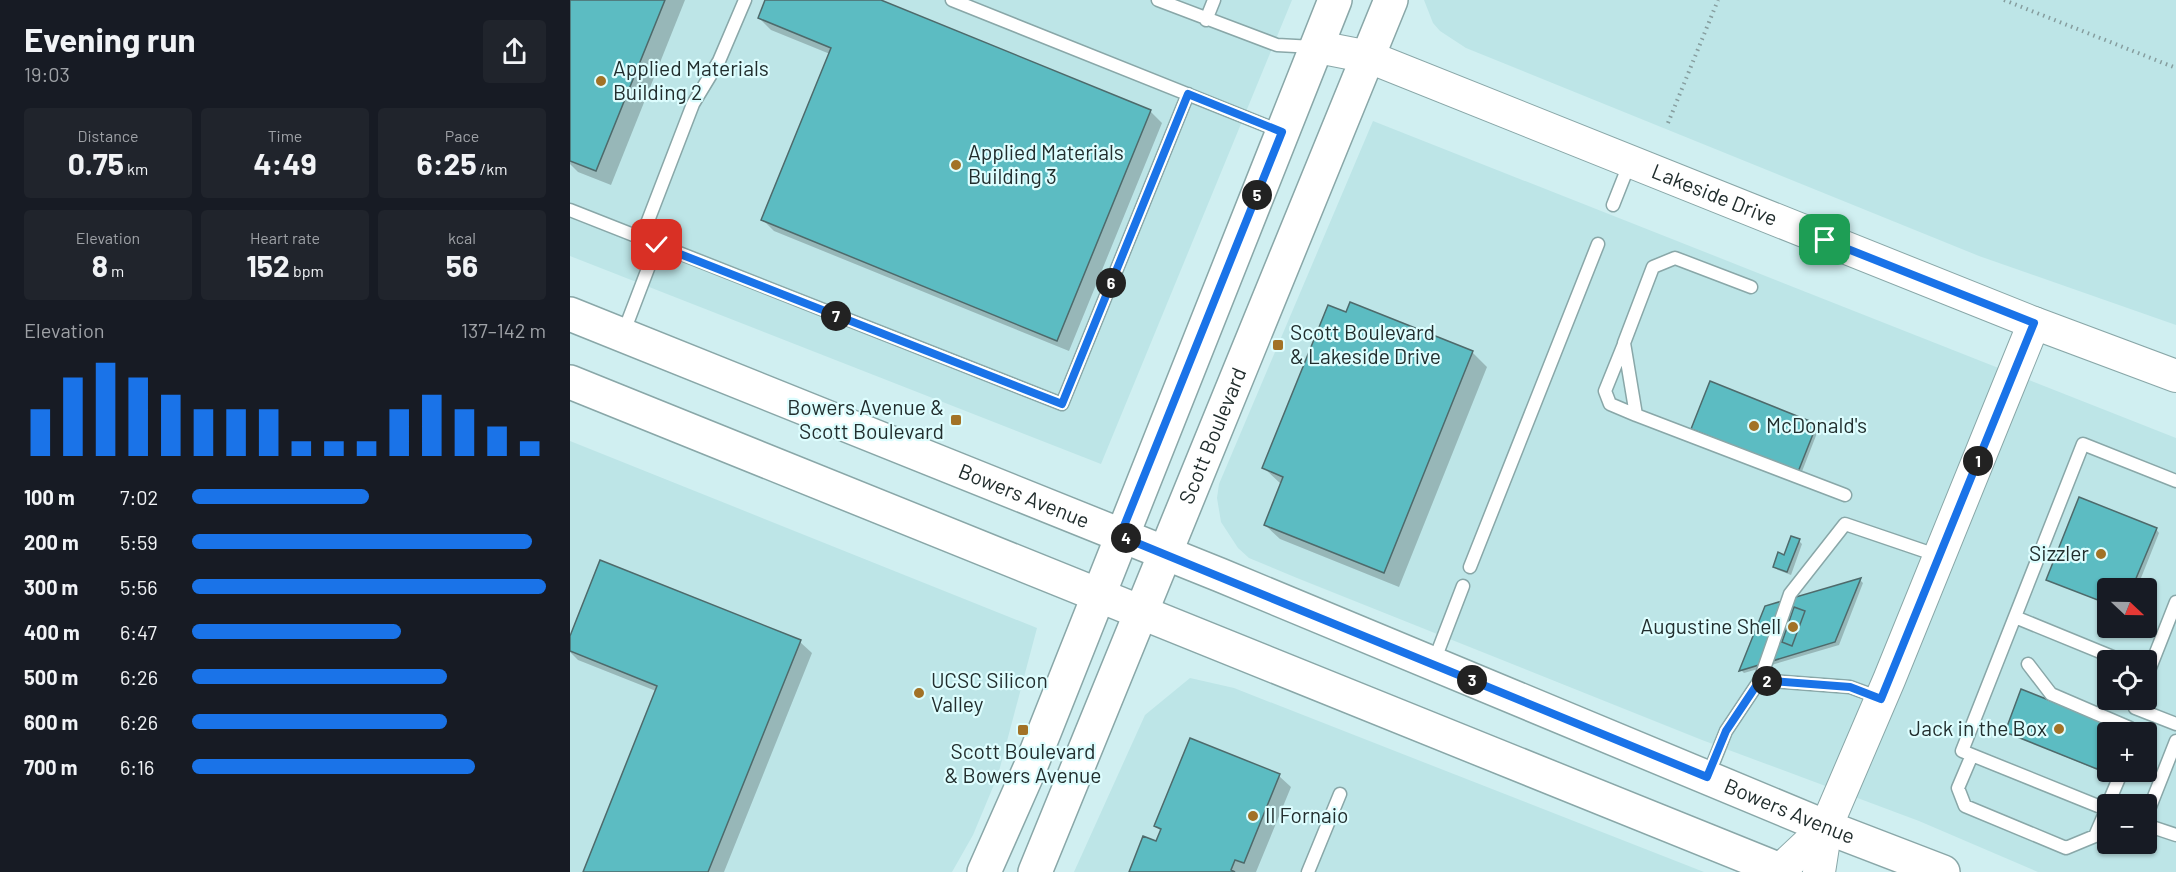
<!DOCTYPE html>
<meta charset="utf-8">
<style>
body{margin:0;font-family:Barlow,sans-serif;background:#20242c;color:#f1f3f6;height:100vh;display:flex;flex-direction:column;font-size:22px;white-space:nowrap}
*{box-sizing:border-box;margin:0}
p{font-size:20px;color:#9ea1a6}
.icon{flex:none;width:33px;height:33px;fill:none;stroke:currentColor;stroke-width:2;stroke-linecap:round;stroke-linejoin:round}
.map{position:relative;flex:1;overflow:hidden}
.drawer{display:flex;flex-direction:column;background:#171b24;width:570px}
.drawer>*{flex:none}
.needle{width:39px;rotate:112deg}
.tools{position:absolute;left:1527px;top:578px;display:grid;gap:12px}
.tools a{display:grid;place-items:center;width:60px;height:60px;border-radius:6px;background:#171b24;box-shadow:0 2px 4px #0004;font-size:30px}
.pin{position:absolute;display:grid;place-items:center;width:51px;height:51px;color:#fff;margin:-26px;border-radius:12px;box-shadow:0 3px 9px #0006}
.km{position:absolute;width:30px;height:30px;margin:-15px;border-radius:50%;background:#222;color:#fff;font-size:16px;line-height:30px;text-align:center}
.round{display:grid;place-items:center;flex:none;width:63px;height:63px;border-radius:6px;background:#20242c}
.summary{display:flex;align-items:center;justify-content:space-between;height:102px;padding:0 24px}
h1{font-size:33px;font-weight:700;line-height:45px}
.metrics{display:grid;grid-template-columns:repeat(3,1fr);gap:9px;height:102px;padding:6px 24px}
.metrics div{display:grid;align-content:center;border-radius:6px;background:#20242c;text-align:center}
.metrics b{font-size:30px;font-weight:700}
.metrics small{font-size:16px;font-weight:400}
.metrics p{font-size:16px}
.chart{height:168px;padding:12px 24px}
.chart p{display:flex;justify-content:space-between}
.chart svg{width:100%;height:108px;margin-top:6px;stroke:#1a73e8;stroke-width:6}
ul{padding:0 24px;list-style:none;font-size:20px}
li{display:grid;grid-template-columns:96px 72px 1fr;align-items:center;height:45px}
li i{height:15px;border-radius:8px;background:#1a73e8}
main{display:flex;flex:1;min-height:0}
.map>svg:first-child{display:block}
</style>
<main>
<section class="drawer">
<div class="summary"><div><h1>Evening run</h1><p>19:03</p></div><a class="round"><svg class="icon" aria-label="share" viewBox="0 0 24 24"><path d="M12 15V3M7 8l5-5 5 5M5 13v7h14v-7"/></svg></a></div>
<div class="metrics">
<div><p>Distance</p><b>0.75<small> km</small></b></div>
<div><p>Time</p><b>4:49</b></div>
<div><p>Pace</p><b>6:25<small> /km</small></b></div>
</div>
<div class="metrics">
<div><p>Elevation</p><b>8<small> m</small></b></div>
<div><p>Heart rate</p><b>152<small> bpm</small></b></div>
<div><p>kcal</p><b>56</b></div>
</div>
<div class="chart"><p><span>Elevation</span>137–142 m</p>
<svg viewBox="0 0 160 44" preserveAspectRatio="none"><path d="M5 44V25M15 44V12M25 44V6M35 44V12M45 44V19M55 44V25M65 44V25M75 44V25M85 44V38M95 44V38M105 44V38M115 44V25M125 44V19M135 44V25M145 44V32M155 44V38"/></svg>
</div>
<ul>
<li><b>100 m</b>7:02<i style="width:50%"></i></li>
<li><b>200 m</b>5:59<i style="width:96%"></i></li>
<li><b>300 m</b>5:56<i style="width:100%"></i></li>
<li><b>400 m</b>6:47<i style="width:59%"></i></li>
<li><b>500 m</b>6:26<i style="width:72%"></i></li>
<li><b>600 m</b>6:26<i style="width:72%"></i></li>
<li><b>700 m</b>6:16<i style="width:80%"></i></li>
</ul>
</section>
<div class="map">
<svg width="1606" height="872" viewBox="0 0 1606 872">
<rect width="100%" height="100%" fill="#d0eff1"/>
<!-- built -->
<path fill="#bde5e7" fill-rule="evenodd" d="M0,0H722L531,464L0,256Z
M854,0H1606V325L1409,256L896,48L870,31L863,23Z
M803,121L1606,438V872H1468L1349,821L1132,740L727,578L679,558L668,548L651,522L647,498L649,484ZM1538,588H1576V627H1538ZM1538,660H1576V699H1538ZM1538,732H1576V771H1538ZM1538,804H1576V843H1538Z
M0,441L467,628L428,775L403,835L382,872H0Z
M620,678L664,688L1134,872H504L575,715Z"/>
<!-- shadow -->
<path fill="#0003" d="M0,0H115L41,185L8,172L0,164Z
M197,0H307L581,112L592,123L499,351L204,231L193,220L260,54L201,30L189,18Z
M902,352L917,367L829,587L710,539L695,525L711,484L694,468Z
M1246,425L1249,428L1231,474L1123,429Z
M1586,529L1589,533L1567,588H1538V605L1478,579Z
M1229,541L1232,544L1221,575L1208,570L1204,567Z
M1290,580L1293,583L1269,645L1174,673L1171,670L1196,608Z
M0,640L230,642L242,653L154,872H14L86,691L8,660L0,652Z
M1543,727L1546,731L1538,732V753L1530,771L1436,732Z
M709,776L721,787L686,872H560L587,843L592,832L586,826Z"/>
<!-- building -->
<path fill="#5cbcc2" stroke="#4e6a6b" stroke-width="1.5" d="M0,0H95L26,171L0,161Z
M195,0H311L581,110L487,341L191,220L261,48L188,18Z
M780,302L903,351L814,573L694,525L713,477L692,468L758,305L776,312Z
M1140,381L1247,424L1228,472L1121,429Z
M1509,497L1587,528L1562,588H1538V604L1476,580Z
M1221,536L1230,539L1217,572L1203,567L1208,552L1214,555Z
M30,560L231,640L138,872H13L87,686L0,651V636Z
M1291,578L1265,642L1169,671L1195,606Z
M1224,607L1235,611L1222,646L1212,642Z
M1451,689L1544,726L1541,732H1538V742L1527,769L1435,732Z
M620,738L710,774L674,863L665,860L661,870L665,872H559L573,836L586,841L591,829L584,826Z"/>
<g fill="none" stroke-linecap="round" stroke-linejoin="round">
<defs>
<path id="service" d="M382,0L712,132
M588,0L707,45L744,47
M636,20L644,0
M1043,205L1060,162
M0,210L492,404L618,94
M71,239L123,104L149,61L175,0
M1181,287L1105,258L1083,267L1054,343L1066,415L1275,495
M53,334L87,245
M1054,344L1035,391L1040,404L1066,415
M900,567L1028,244
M1445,617L1550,660
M863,664L893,586
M1458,664L1481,694L1560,728L1562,732
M1576,678L1606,602
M1190,680L1280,687L1310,698
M1568,699L1565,708L1606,724
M1402,755L1388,788L1395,806L1496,848L1525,836L1538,806
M1138,776L1156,731L1190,680L1220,594L1275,524L1369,556
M1538,804L1552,771
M1538,810L1392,751L1513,444L1606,481
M1576,817L1606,741
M1576,825L1606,835
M738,872L770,794"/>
<g id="tertiary">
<path id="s1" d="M748,47L799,57L1464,323L1606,376"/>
<path d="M1208,872L1256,827"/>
<path d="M1249,872L1256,827L1319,680L1464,323"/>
</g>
<g id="primary">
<path id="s2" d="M0,314L650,575L1256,827L1373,872"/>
<path d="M0,382L1215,872"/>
<path d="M414,872L460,768L765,0"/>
<path id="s3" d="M465,872L821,0"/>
</g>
</defs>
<!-- service casing -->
<use href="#service" stroke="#89a7a8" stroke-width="15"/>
<!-- tertiary casing -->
<use href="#tertiary" stroke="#89a7a8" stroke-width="34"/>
<!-- primary casing -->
<use href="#primary" stroke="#89a7a8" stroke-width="36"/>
<!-- path -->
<path stroke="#869d9e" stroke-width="4" stroke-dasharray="1.5 4.5" stroke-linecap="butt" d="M1434,0L1606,68
M1098,123L1148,0"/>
<!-- service -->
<use href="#service" stroke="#fff" stroke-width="12"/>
<!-- tertiary -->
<use href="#tertiary" stroke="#fff" stroke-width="32"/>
<!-- primary -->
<use href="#primary" stroke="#fff" stroke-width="33"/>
</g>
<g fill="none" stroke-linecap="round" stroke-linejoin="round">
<defs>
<path id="route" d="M87,245L492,404L618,94L712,132L550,536L1137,777L1156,731L1190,680L1280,687L1311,699L1464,323L1255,240"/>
</defs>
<!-- route casing -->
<use href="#route" stroke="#fff" stroke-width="12"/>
<!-- route -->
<use href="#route" stroke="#1a73e8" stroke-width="8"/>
</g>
<!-- markers -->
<g fill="#a27226" stroke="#ddfdfe" stroke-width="2">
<circle cx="31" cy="81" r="6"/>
<circle cx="386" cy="165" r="6"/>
<rect x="702" y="339" width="12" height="12" rx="3"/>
<rect x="380" y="414" width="12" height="12" rx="3"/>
<circle cx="1184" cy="426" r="6"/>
<circle cx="1531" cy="554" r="6"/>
<circle cx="1223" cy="627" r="6"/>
<circle cx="349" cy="693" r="6"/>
<circle cx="1489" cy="729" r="6"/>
<rect x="447" y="724" width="12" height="12" rx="3"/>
<circle cx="683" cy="816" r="6"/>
</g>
<g text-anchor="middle" stroke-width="4.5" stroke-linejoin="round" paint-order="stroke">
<!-- poi labels -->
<g font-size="21" fill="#222e2e" stroke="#ddfdfe" text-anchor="start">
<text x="43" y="76">Applied Materials<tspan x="43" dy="24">Building 2</tspan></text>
<text x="398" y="160">Applied Materials<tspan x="398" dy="24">Building 3</tspan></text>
<text x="720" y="340">Scott Boulevard<tspan x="720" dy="24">&amp; Lakeside Drive</tspan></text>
<text x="374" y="415" text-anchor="end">Bowers Avenue &amp;<tspan x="374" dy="24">Scott Boulevard</tspan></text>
<text x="1196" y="433">McDonald's</text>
<text x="1519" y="561" text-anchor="end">Sizzler</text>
<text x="1211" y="634" text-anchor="end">Augustine Shell</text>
<text x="361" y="688">UCSC Silicon<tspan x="361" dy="24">Valley</tspan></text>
<text x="1477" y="736" text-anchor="end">Jack in the Box</text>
<text x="453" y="759" text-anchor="middle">Scott Boulevard<tspan x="453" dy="24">&amp; Bowers Avenue</tspan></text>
<text x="695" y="823">Il Fornaio</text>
</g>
<!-- street labels -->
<g font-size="21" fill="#222e2e" stroke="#ddfdfe">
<text dy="7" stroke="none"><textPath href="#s1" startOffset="424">Lakeside Drive</textPath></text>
<text dy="7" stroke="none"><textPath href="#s3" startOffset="471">Scott Boulevard</textPath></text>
<text dy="7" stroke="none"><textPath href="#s2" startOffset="489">Bowers Avenue</textPath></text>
<text dy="7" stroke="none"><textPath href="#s2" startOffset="1317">Bowers Avenue</textPath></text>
</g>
</g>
</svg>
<div class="tools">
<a><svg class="needle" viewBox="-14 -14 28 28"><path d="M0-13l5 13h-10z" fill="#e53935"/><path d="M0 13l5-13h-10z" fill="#9ea1a6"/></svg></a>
<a><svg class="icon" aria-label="locate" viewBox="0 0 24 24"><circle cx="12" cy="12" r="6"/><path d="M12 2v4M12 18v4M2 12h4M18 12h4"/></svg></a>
<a>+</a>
<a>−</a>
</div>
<div class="pin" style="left:1255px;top:240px;background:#1e9e55"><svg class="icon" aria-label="arrive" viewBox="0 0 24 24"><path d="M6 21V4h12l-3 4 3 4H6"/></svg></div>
<div class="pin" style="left:87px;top:245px;background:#d93025"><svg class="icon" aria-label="check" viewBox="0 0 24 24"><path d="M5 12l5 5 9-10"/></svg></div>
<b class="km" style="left:1408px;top:461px">1</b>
<b class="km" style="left:1197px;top:681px">2</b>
<b class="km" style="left:902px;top:680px">3</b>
<b class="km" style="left:556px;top:538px">4</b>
<b class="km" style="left:687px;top:195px">5</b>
<b class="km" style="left:541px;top:283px">6</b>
<b class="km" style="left:266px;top:316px">7</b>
</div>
</main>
